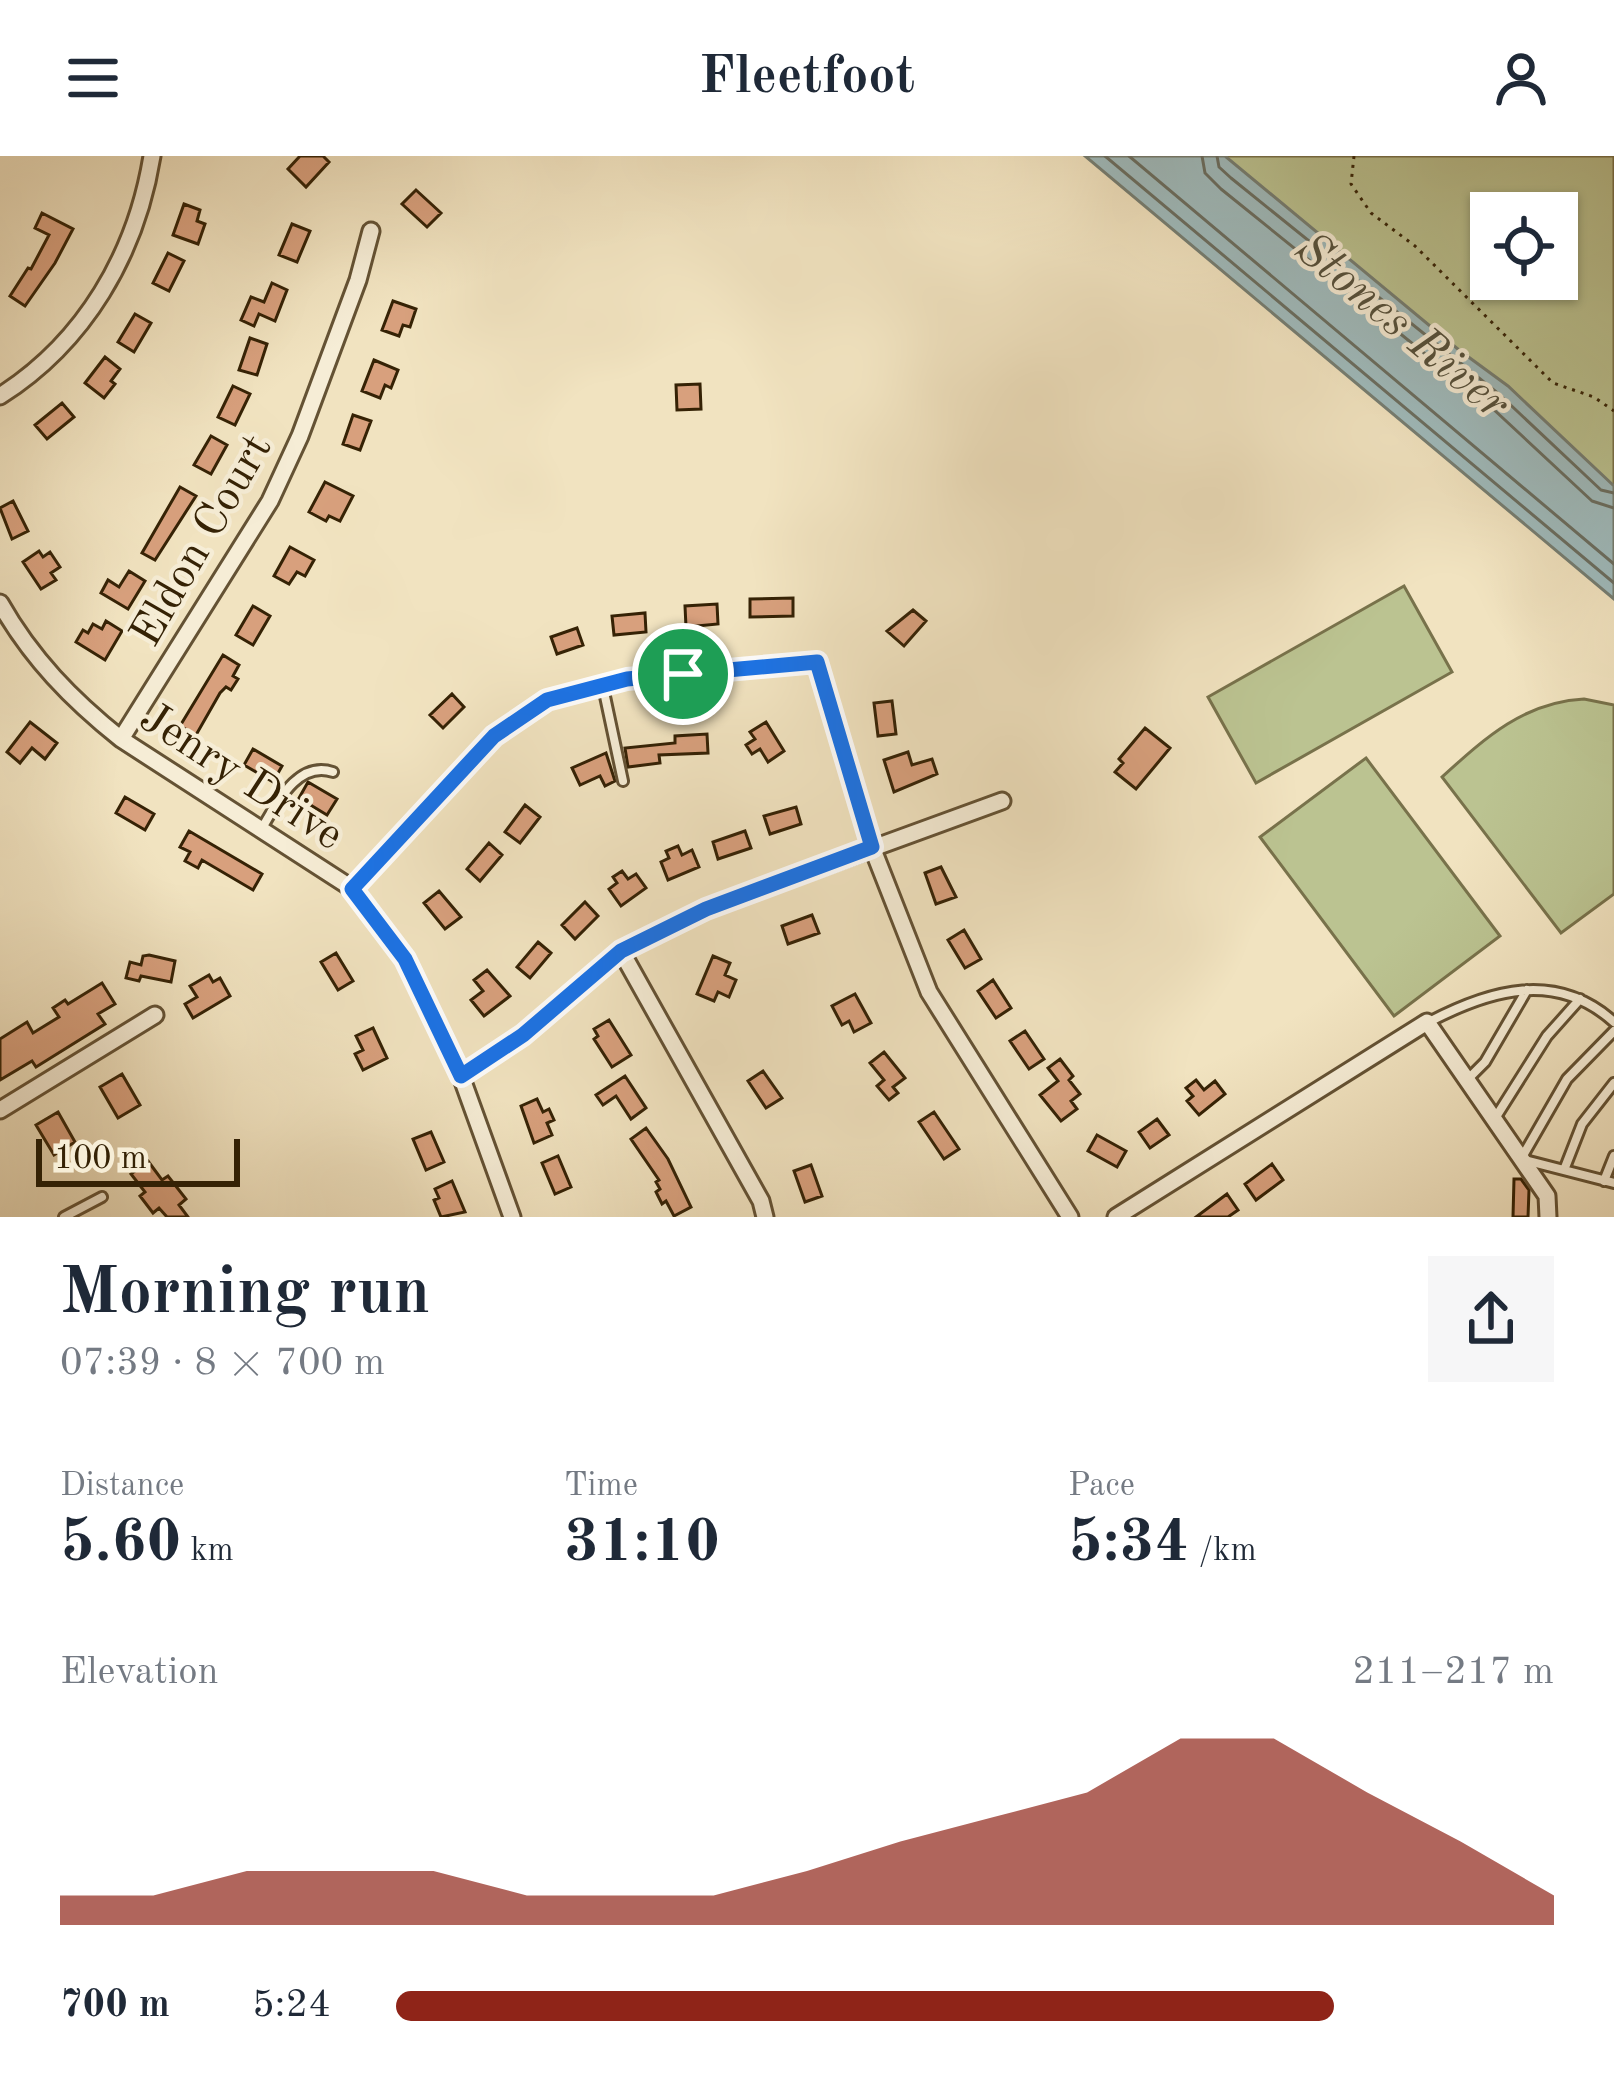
<!DOCTYPE html>
<meta charset="utf-8">
<style>
body{margin:0;font-family:"Old Standard TT",serif;background:#f6f6f7;color:#1f2937;height:100vh;display:flex;flex-direction:column;font-size:45px;white-space:nowrap}
*{box-sizing:border-box;margin:0}
p{font-size:39px;color:#747a83}
.icon{flex:none;width:66px;height:66px;fill:none;stroke:currentColor;stroke-width:2;stroke-linecap:round;stroke-linejoin:round}
.map{position:relative;height:1061px;overflow:hidden}
.sheet{display:flex;flex-direction:column;background:#fff;flex:1}
.sheet>*{flex:none}
.buttons{position:absolute;left:1470px;top:36px;display:grid;gap:24px}
.buttons a{display:grid;place-items:center;width:108px;height:108px;border-radius:0px;background:#fff;box-shadow:0 3px 9px #0004;font-size:60px}
.scale{position:absolute;left:36px;bottom:30px;width:204px;box-sizing:border-box;padding-left:12px;border:6px solid #352205;border-top:0;font-size:33px;line-height:42px;white-space:nowrap;color:#352205;-webkit-text-stroke:9px #f6edd6;paint-order:stroke}
.pin{position:absolute;display:grid;place-items:center;width:102px;height:102px;color:#fff;margin:-51px;border:6px solid #fff;border-radius:50%;box-shadow:0 3px 12px #0007}
.round{display:grid;place-items:center;flex:none;width:126px;height:126px;border-radius:0px;background:#f6f6f7}
.head{display:flex;align-items:center;justify-content:space-between;height:204px;padding:0 60px}
h1{font-size:66px;font-weight:800;line-height:90px}
.figures{display:grid;grid-template-columns:repeat(3,1fr);gap:18px;height:204px;padding:12px 60px}
.figures div{display:grid;align-content:center}
.figures b{font-size:60px;font-weight:800}
.figures small{font-size:33px;font-weight:400}
.figures p{font-size:33px}
.chart{height:336px;padding:24px 60px}
.chart p{display:flex;justify-content:space-between}
.chart svg{width:100%;height:216px;margin-top:12px;fill:#8f2418;opacity:.7}
ul{padding:0 60px;list-style:none;font-size:39px}
li{display:grid;grid-template-columns:192px 144px 1fr;align-items:center;height:90px}
li i{height:30px;border-radius:15px;background:#8f2418}
header{display:flex;justify-content:space-between;align-items:center;height:156px;padding:0 60px;background:#fff;font-size:54px;font-weight:800}
.map>svg:first-child{display:block}
</style>
<header><svg class="icon" aria-label="menu" viewBox="0 0 24 24"><path d="M4 6h16M4 12h16M4 18h16"/></svg>Fleetfoot<svg class="icon" aria-label="person" viewBox="0 0 24 24"><circle cx="12" cy="8" r="4"/><path d="M4 21q1-7 8-7t8 7"/></svg></header>
<div class="map">
<svg width="1614" height="1061" viewBox="0 0 1614 1061">
<rect width="100%" height="100%" fill="#f1e3c0"/>
<filter id="stains"><feTurbulence type="fractalNoise" baseFrequency=".00167" numOctaves="4"/><feColorMatrix values="0 0 0 0 .2 0 0 0 0 .09 0 0 0 0 .02 0 0 0 .5 -.17"/></filter>
<radialGradient id="worn" r=".72"><stop offset=".6" stop-color="#630" stop-opacity="0"/><stop offset="1" stop-color="#630" stop-opacity=".3"/></radialGradient>
<!-- green -->
<path fill="#bbc391" stroke="#78724b" stroke-width="3" fill-rule="evenodd" d="M1139,0H1614V401ZM1491,57H1557V123H1491Z
M1404,430L1452,516L1256,627L1208,541Z
M1584,543L1614,549V738L1561,777L1442,621C1485,582 1524,546 1584,543Z
M1366,602L1500,780L1394,860L1260,681Z"/>
<!-- water -->
<path fill="#9fbbbd" stroke="#757e73" stroke-width="3" d="M1085,0H1225L1459,194L1508,230L1614,330V443Z"/>
<g fill="none" stroke-linecap="round" stroke-linejoin="round">
<!-- shore -->
<path stroke="#6a6e61" stroke-width="3" d="M1105,0L1614,427
M1129,0L1614,408
M1202,0L1205,17L1221,33L1491,251L1592,345L1614,352
M1217,0L1219,11L1231,22L1500,239L1601,334L1614,337"/>
</g>
<!-- building -->
<path fill="#d8a07d" stroke="#352205" stroke-width="3" d="M300,0H323L329,6L306,31L288,13Z
M416,34L441,57L427,71L402,48Z
M184,48L200,54L197,65L205,68L198,88L173,79Z
M42,57L73,73L55,107L25,150L10,140L28,112L31,113L49,79L35,72Z
M292,68L310,75L297,106L279,99Z
M168,97L184,105L169,135L153,127Z
M272,127L287,134L275,165L259,158L254,170L241,164L251,141L264,146Z
M393,145L416,153L410,171L403,169L399,180L382,174Z
M135,158L151,167L134,196L118,186Z
M250,182L267,188L257,219L239,214Z
M105,201L120,213L111,225L115,228L104,242L85,227Z
M374,204L398,214L391,232L385,229L380,242L362,235Z
M700,228L701,253L677,254L676,229Z
M233,230L250,238L235,269L218,261Z
M62,247L74,261L47,283L35,269Z
M353,259L371,265L360,294L343,288Z
M211,280L227,289L211,318L194,309Z
M325,326L353,340L340,365L329,360L326,365L309,356Z
M180,331L196,340L155,404L142,397Z
M13,345L28,375L12,383L0,352Z
M290,391L314,404L305,420L297,416L289,428L274,420Z
M39,395L43,401L50,396L60,411L51,417L56,424L41,433L23,406Z
M129,415L145,425L128,453L101,437L108,424L119,431Z
M793,442V460L750,461V443Z
M717,448L718,468L686,471L685,450Z
M253,450L270,460L253,489L236,479Z
M913,454L926,465L904,490L887,475Z
M645,457L646,476L614,479L612,460Z
M106,465L122,475L105,504L76,486L83,474L88,477L93,468L102,473Z
M577,472L583,489L557,498L551,481Z
M223,499L239,509L233,520L238,523L231,534L226,531L220,537L196,579L180,570Z
M452,538L464,551L443,572L430,559Z
M892,545L896,578L878,580L874,547Z
M30,566L57,587L45,603L32,592L20,607L7,596Z
M766,566L784,595L768,606L760,593L752,598L746,589L755,583L750,576Z
M1145,572L1170,592L1136,633L1115,616L1123,607L1119,603Z
M707,578L708,597L659,599L660,607L628,611L625,592L675,587V580Z
M253,593L282,610L273,626L244,609Z
M908,596L912,609L932,603L937,618L894,636L884,604Z
M606,597L615,625L605,630L600,620L580,629L572,612Z
M308,626L337,643L327,659L299,642Z
M125,641L154,658L145,674L116,657Z
M525,649L540,661L520,687L505,676Z
M796,651L801,668L770,678L764,660Z
M189,675L262,718L253,734L202,704L198,712L185,705L190,696L180,691Z
M745,675L751,692L718,703L713,686Z
M489,687L502,699L480,725L467,713Z
M678,690L682,699L692,694L699,711L668,724L661,706L669,702L666,695Z
M941,711L956,741L936,748L925,717Z
M622,715L628,723L636,718L646,732L621,750L609,733L617,727L613,721Z
M439,735L461,761L445,773L424,747Z
M585,746L598,760L575,783L562,769Z
M812,759L819,777L788,788L782,770Z
M964,774L981,803L965,812L948,784Z
M538,786L551,797L530,822L517,811Z
M336,797L353,825L338,834L321,806Z
M149,799L175,805L171,826L141,820L139,825L126,822L130,806L141,809L143,800Z
M713,800L730,807L725,819L736,824L729,841L718,836L714,845L697,838Z
M487,814L510,840L484,860L471,844L483,835L474,824Z
M209,819L213,826L220,822L230,840L193,862L185,848L197,841L190,830Z
M993,824L1011,852L996,862L978,835Z
M102,827L115,848L98,858L105,868L36,911L32,905L0,924V883L27,866L33,877L59,861L53,852L65,844L68,848Z
M855,838L871,867L854,876L849,865L842,869L832,850Z
M609,864L631,899L612,911L594,883L598,880L594,873Z
M373,872L387,902L363,914L355,898L363,894L356,880Z
M1025,875L1044,903L1029,913L1010,885Z
M884,896L905,922L893,931L898,937L889,944L877,930L884,924L870,907Z
M1060,903L1073,920L1069,924L1080,938L1071,945L1077,953L1061,965L1040,939L1058,925L1048,912Z
M763,915L782,942L766,952L748,925Z
M122,918L140,949L118,962L100,931Z
M625,920L646,952L631,963L616,940L603,949L596,939Z
M1196,924L1204,934L1215,925L1225,938L1199,959L1187,945L1193,940L1186,932Z
M537,943L543,956L549,953L554,964L547,967L552,979L534,987L521,950Z
M58,956L75,986L54,999L36,969Z
M934,956L959,993L944,1003L919,966Z
M1157,963L1169,979L1150,992L1139,976Z
M646,972L668,1003L691,1051L674,1060L666,1045L662,1048L656,1036L660,1033L656,1026L659,1024L631,983Z
M431,976L444,1006L426,1014L413,983Z
M1097,979L1126,995L1117,1011L1088,995Z
M558,1000L571,1031L555,1038L542,1007Z
M148,1005L162,1024L168,1020L186,1043L179,1049L188,1061H167L159,1052L153,1057L140,1040L145,1036L131,1018Z
M1272,1008L1283,1024L1256,1044L1245,1028Z
M811,1009L822,1040L805,1046L794,1015Z
M1514,1023H1521L1529,1034L1528,1061H1513Z
M452,1025L465,1056L441,1061L434,1044L439,1042L435,1033Z
M1227,1038L1238,1054L1228,1061H1196Z"/>
<g fill="none" stroke-linecap="round" stroke-linejoin="round">
<defs>
<path id="lane" d="M603,531L623,625
M262,672C277,647 298,604 333,616
M1429,866C1490,834 1556,814 1614,866
M1614,875L1567,923L1521,1003L1614,1027
M1467,924L1485,906L1527,834
M1494,964L1547,880L1580,843
M1564,1014L1582,968L1614,927
M1604,1025L1614,1000
M64,1061L102,1041"/>
<path id="street" d="M0,240C85,186 136,98 152,0
M0,447C31,502 72,544 121,583L353,733L405,803L461,920L512,1061
M121,583L270,345L300,280L358,124L371,75
M353,733L494,580L547,544L627,523L817,506L872,691L929,836L1070,1061
M621,795L761,1045L765,1061
M461,920L523,879L621,795L706,753L1002,645
M0,954L155,859
M1116,1061L1427,866L1547,1040L1548,1061"/>
</defs>
<!-- lane casing -->
<use href="#lane" stroke="#645234" stroke-width="14"/>
<!-- street casing -->
<use href="#street" stroke="#645234" stroke-width="21"/>
<!-- path -->
<path stroke="#352205" stroke-width="3" stroke-dasharray="3 6" stroke-linecap="butt" d="M1354,0L1351,28L1371,57L1415,90L1553,227L1594,241L1614,255"/>
<!-- lane -->
<use href="#lane" stroke="#f6edd6" stroke-width="8"/>
<!-- street -->
<use href="#street" stroke="#f6edd6" stroke-width="15"/>
</g>
<g fill="none" stroke-linecap="round" stroke-linejoin="round">
<defs>
<path id="route" d="M817,506L872,691L706,753L621,795L523,879L461,920L405,803L352,733L494,580L547,544L627,523Z"/>
</defs>
<!-- route casing -->
<use href="#route" stroke="#fff" stroke-width="24"/>
<!-- route -->
<use href="#route" stroke="#1a73e8" stroke-width="15"/>
</g>
<g text-anchor="middle" stroke-width="9" stroke-linejoin="round" paint-order="stroke">
<!-- street labels -->
<g font-size="45" fill="#352205" stroke="#f6edd6">
<text transform="translate(199 383) rotate(-60)" y="16">Eldon Court</text>
<text transform="translate(243 618) rotate(33)" y="16">Jenry Drive</text>
</g>
<!-- water labels -->
<g font-size="48" font-style="italic" fill="#55503c" stroke="#f6edd6">
<text transform="translate(1404 168) rotate(40)" y="17">Stones River</text>
</g>
</g>
<rect width="100%" height="100%" filter="url(#stains)"/>
<rect width="100%" height="100%" fill="url(#worn)"/>
</svg>
<div class="buttons">
<a><svg class="icon" aria-label="locate" viewBox="0 0 24 24"><circle cx="12" cy="12" r="6"/><path d="M12 2v4M12 18v4M2 12h4M18 12h4"/></svg></a>
</div>
<div class="scale">100 m</div>
<div class="pin" style="left:683px;top:518px;background:#1e9e55"><svg class="icon" aria-label="arrive" viewBox="0 0 24 24"><path d="M6 21V4h12l-3 4 3 4H6"/></svg></div>
</div>
<section class="sheet">
<div class="head"><div><h1>Morning run</h1><p>07:39 · 8 × 700 m</p></div><a class="round"><svg class="icon" aria-label="share" viewBox="0 0 24 24"><path d="M12 15V3M7 8l5-5 5 5M5 13v7h14v-7"/></svg></a></div>
<div class="figures">
<div><p>Distance</p><b>5.60<small> km</small></b></div>
<div><p>Time</p><b>31:10</b></div>
<div><p>Pace</p><b>5:34<small> /km</small></b></div>
</div>
<div class="chart"><p><span>Elevation</span>211–217 m</p>
<svg viewBox="0 0 160 44" preserveAspectRatio="none"><path d="M0 44V38L10 38L20 33L30 33L40 33L50 38L60 38L70 38L80 33L90 27L100 22L110 17L120 6L130 6L140 17L150 27L160 38V44z"/></svg>
</div>
<ul>
<li><b>700 m</b>5:24<i style="width:81%"></i></li>
</ul>
</section>
